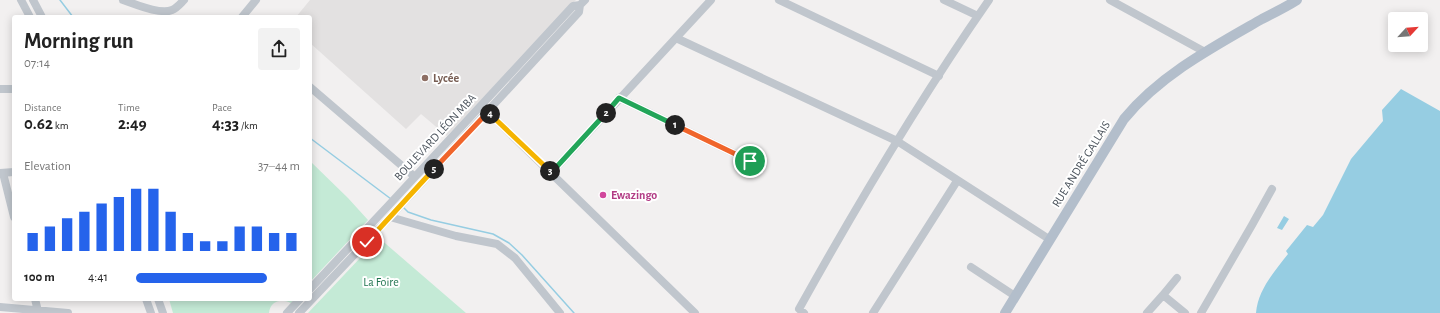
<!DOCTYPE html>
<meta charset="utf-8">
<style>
body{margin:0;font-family:"Alegreya Sans",sans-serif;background:#f2f2f2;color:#222;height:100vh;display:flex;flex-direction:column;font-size:15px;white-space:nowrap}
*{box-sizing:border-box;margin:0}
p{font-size:13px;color:#767676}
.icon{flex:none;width:22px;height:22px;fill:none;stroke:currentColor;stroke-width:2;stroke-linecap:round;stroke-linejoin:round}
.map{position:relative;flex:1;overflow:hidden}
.details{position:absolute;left:12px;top:15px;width:300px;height:286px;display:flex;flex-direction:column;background:#fff;border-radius:4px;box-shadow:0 2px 10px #0003}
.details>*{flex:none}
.needle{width:26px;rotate:64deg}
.tools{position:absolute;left:1388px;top:12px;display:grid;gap:8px}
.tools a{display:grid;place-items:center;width:40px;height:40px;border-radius:4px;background:#fff;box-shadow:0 2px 10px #0003;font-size:20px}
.pin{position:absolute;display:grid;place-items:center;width:34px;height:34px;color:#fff;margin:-17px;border:2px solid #fff;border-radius:50%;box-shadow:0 1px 4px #0007}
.km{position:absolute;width:20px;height:20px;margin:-10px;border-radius:50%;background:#222;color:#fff;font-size:11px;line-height:20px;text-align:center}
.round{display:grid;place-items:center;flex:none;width:42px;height:42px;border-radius:4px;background:#f2f2f2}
.overview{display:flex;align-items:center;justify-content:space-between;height:68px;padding:0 12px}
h1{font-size:22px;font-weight:700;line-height:30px}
.figures{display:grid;grid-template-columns:repeat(3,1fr);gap:6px;height:68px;padding:4px 12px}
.figures div{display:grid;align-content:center}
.figures b{font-size:17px;font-weight:700}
.figures small{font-size:11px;font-weight:400}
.figures p{font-size:11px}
.chart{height:112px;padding:8px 12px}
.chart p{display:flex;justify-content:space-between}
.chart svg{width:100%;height:72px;margin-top:4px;stroke:#2563eb;stroke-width:6}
ul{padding:0 12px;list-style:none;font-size:13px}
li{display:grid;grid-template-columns:64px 48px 1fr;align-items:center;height:30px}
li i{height:10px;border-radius:5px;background:#2563eb}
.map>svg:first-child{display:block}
</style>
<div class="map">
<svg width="1440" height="313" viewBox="0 0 1440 313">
<rect width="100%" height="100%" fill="#f2f0f0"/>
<!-- education -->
<path fill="#e3e1e1" d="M310,0H576L447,136L421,114L406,129L310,43V17H296Z"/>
<!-- green -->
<path fill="#c4ead6" d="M310,161L348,198L368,220L310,282Z
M379,238L466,313H308Z
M169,299H295L291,303C281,298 270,301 269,313H173Z"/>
<!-- water -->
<path fill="#96cde2" d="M1401,89L1440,111V313H1256C1258,290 1274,272 1288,254L1286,251L1307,225L1313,227L1323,215L1351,159L1383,121L1382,110Z
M1284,216L1289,219L1282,230L1277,228Z"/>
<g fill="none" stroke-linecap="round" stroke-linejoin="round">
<!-- stream -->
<path stroke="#96cde2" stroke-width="1.5" d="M60,0L73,17
M310,138L391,199
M403,207L408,212L431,220L493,234L509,243L522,255L574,313"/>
<!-- minor -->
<path stroke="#c0c6cd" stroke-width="8" d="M21,0L30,17
M33,0L42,17
M123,0C135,4 160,15 172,10C177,8 180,4 184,0
M779,0L939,76
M944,0L978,16
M1110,0L1205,52
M242,17L256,0
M676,38L897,141L1049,239
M310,87L415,177
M0,89H14
M619,98L750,161
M485,109L695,313
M0,173L14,172
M3,173L14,217
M551,173L711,0
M390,217L456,236L497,244L515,258L560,313
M971,267L1015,296
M310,289L388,206L573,6L580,5L585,0
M1163,295L1177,278
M35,299L38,311
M146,299L151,313
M158,299L163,313
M0,307L68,313
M287,313L300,299
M299,313L390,217L579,12L580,5
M804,313L799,309C858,203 920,99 989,0
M873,313L957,181
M1147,313L1163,295L1185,313
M1201,313L1252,225L1272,189"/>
<!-- major -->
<path stroke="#b3becb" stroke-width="10" d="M1005,313L1124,119C1160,75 1213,47 1262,19C1274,13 1286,7 1297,0"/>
</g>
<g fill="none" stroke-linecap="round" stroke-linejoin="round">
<defs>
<path id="split-1" d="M675,125L750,161"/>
<path id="split-2" d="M606,113L619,98L675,125"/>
<path id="split-3" d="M550,171L551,173L606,113"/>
<path id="split-4" d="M490,114L550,171"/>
<path id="split-5" d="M434,169L488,112L490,114"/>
<path id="split-6" d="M367,242L434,169"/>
</defs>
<!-- split-1 casing -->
<use href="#split-1" stroke="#fff" stroke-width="8"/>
<!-- split-2 casing -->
<use href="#split-2" stroke="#fff" stroke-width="8"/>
<!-- split-3 casing -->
<use href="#split-3" stroke="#fff" stroke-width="8"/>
<!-- split-4 casing -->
<use href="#split-4" stroke="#fff" stroke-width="8"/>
<!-- split-5 casing -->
<use href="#split-5" stroke="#fff" stroke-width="8"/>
<!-- split-6 casing -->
<use href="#split-6" stroke="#fff" stroke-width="8"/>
<!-- split-1 -->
<use href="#split-1" stroke="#f0652b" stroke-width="5"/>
<!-- split-2 -->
<use href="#split-2" stroke="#22a559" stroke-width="5"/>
<!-- split-3 -->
<use href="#split-3" stroke="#22a559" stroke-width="5"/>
<!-- split-4 -->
<use href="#split-4" stroke="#f5b400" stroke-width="5"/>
<!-- split-5 -->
<use href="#split-5" stroke="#f0652b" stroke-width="5"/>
<!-- split-6 -->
<use href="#split-6" stroke="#f5b400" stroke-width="5"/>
</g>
<!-- markers -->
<circle fill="#8d6e63" stroke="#fff" stroke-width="1.5" cx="425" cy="78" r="4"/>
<circle fill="#d1479c" stroke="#fff" stroke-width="1.5" cx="603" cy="195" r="4"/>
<g text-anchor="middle" stroke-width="4" stroke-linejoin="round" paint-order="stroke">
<!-- education labels -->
<g font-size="12" font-weight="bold" fill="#785e54" stroke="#fff" text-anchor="start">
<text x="433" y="82">Lycée</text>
</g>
<!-- street labels -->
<g font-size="12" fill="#4a525b" stroke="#fff">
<text transform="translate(435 137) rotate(-47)" y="4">BOULEVARD LÉON MBA</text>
<text transform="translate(1081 164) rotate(-58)" y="4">RUE ANDRÉ GALLAIS</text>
</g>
<!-- hotel labels -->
<g font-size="12" font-weight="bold" fill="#b23c85" stroke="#fff" text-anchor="start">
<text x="611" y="199">Ewazingo</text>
</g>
<!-- park labels -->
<g font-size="12" fill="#227551" stroke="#fff">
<text x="381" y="286">La Foire</text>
</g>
</g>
</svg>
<div class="tools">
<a><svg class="needle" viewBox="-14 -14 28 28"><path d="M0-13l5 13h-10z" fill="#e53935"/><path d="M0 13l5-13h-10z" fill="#767676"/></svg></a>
</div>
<div class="pin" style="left:750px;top:161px;background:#1e9e55"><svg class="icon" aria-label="arrive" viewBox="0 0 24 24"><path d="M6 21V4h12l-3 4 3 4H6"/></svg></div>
<div class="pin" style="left:367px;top:242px;background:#d93025"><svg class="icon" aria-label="check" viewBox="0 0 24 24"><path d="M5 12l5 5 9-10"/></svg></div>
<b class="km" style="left:675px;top:125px">1</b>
<b class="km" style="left:606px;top:113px">2</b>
<b class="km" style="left:550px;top:171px">3</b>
<b class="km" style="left:490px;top:114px">4</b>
<b class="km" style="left:434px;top:169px">5</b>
<section class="details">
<div class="overview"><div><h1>Morning run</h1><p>07:14</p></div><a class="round"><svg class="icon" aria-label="share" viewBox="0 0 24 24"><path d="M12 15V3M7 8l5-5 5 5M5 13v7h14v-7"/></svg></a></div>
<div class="figures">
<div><p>Distance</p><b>0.62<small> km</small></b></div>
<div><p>Time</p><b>2:49</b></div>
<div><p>Pace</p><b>4:33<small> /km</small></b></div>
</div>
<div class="chart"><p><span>Elevation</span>37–44 m</p>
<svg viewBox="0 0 160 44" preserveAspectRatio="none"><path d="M5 44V33M15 44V29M25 44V24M35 44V20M45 44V15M55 44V11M65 44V6M75 44V6M85 44V20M95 44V33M105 44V38M115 44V38M125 44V29M135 44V29M145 44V33M155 44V33"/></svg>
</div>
<ul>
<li><b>100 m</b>4:41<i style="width:80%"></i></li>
</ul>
</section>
</div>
